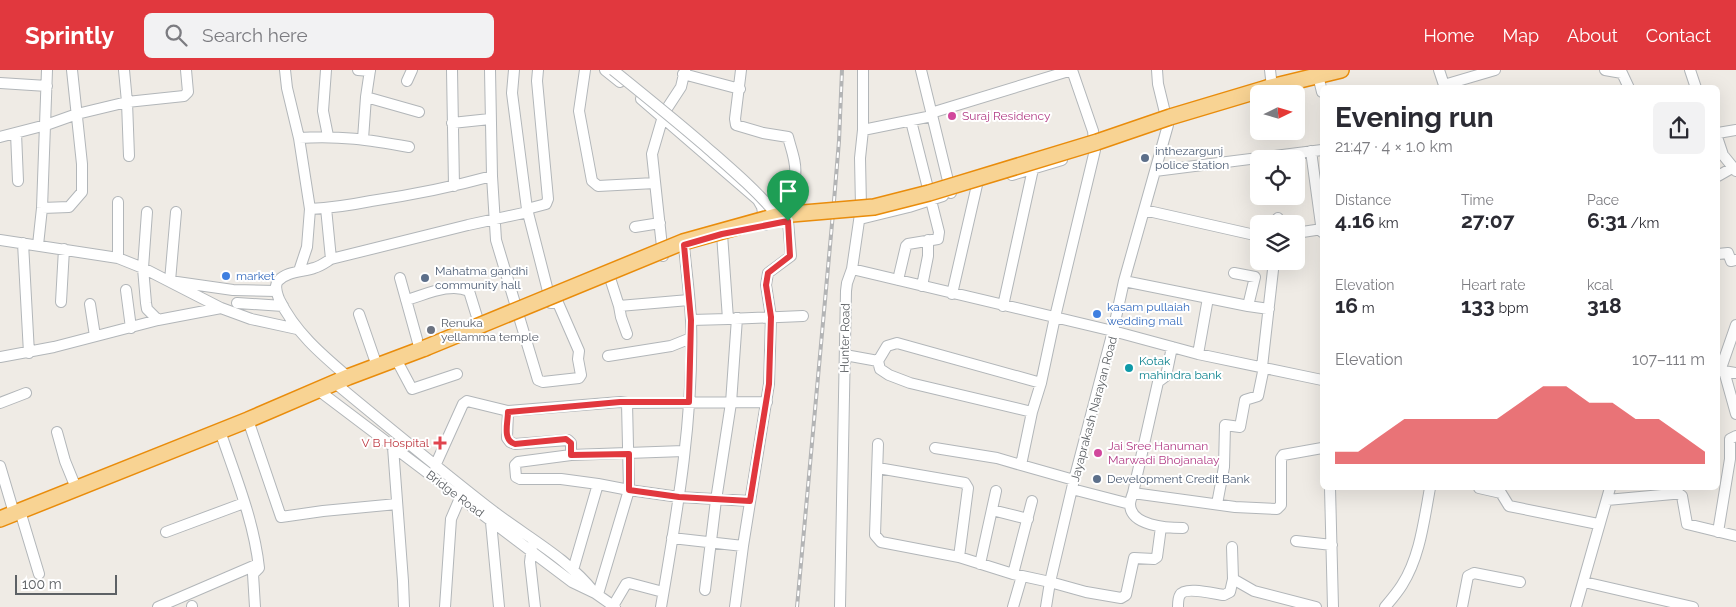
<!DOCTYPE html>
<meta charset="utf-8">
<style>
body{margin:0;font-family:Raleway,sans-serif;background:#f2f2f3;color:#2b2b33;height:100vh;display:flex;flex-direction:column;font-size:19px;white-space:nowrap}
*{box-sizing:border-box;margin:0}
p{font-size:16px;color:#7c7c81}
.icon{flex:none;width:28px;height:28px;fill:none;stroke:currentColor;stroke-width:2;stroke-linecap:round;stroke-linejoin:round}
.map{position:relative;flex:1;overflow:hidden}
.panel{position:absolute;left:1320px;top:15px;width:400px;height:405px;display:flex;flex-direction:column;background:#fff;border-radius:8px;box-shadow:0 5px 20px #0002}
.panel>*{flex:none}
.needle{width:32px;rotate:85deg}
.fabs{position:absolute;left:1250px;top:15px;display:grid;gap:10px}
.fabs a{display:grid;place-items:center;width:55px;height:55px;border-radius:8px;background:#fff;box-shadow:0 5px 20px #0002;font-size:25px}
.scale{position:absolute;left:15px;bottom:12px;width:102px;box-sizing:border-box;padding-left:5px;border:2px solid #5d6165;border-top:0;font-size:14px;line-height:18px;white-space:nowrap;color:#5d6165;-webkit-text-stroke:4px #fff;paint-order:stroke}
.pin{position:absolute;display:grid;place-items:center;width:42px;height:42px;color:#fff;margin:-51px -21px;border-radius:50% 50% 50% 0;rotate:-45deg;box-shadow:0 0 5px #0007}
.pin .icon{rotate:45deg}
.round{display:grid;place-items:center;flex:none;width:52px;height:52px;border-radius:8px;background:#f2f2f3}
.head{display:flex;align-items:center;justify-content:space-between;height:85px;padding:0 15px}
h1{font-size:28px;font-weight:700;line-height:38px}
.figures{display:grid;grid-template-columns:repeat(3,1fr);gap:8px;height:85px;padding:5px 15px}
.figures div{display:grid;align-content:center}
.figures b{font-size:21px;font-weight:700}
.figures small{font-size:14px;font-weight:400}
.figures p{font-size:14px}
.chart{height:140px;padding:10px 15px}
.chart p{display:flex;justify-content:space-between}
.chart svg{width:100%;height:90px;margin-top:5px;fill:#e1383e;opacity:.7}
header{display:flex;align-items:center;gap:30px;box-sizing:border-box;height:70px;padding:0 25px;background:#e1383e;color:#fff}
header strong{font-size:24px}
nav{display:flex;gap:28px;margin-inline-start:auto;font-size:18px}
.search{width:350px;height:45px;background:#f2f2f3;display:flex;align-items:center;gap:12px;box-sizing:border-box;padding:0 18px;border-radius:8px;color:#7c7c81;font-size:19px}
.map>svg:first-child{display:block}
</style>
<header>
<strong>Sprintly</strong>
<div class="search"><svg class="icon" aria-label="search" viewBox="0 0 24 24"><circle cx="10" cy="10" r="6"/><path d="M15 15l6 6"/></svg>Search here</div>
<nav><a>Home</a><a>Map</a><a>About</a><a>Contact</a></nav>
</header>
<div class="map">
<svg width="1736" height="537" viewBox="0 0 1736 537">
<rect width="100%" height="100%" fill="#efebe5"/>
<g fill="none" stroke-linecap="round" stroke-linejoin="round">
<defs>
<path id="minor" d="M285,0L287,18L299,68L310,139L307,177L299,201
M326,0L323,41L328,66
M358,0L370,1
M452,0L454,116
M490,0L492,106L496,170L538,310L543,312L579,308L581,305L578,289L579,281L558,233H551L527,139L512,23L514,0
M585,0L579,41L592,111L598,116L655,113
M605,0L620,12
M921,0L951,123
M1072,0L1093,61L1095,80L1055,247L1041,313L1032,342L1021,395L1074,410
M1270,0L1272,17
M1439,0L1445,18
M1605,0L1622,3L1629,18
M1690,0L1696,18
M1317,1L1322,22
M683,4L740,19
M407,11L412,0
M0,13L47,16
M1444,15L1495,0
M366,27L419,42
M641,29L758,130L762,137L765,155
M931,43L1072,0
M452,53L490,49
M863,60L932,46
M16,63L18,111
M1718,63L1736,60
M0,67L46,55L77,44L127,32L124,0
M299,68C339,65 370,70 409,77
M363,69L366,27L370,0
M1718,70L1723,85L1736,101
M1311,81L1322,162
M129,86L127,32L184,26L188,22L186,0
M1155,101L1322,80
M1012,105L1062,90
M1718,106L1732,98
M118,132V188
M42,138L69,137L82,122V94L72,0
M326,138L331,189
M310,139C331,138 351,135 371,131C412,125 452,117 492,106
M527,139L546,134L548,129L537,11L538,0
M1144,140L1259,166
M147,142L143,198L146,233L147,239L158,250
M176,142L170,211L233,220L276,221
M860,149L909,137L943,126
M1272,154L1278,148
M635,157L660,153
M1296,163L1322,159
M722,164L728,249L803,246
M0,170L118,188L143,198L221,238L251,249L297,259
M23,173L29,283
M38,175L42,138L47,0
M1259,175V177
M1718,184L1728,183L1731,191L1736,190
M663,186L652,84L664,43L681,17L685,0
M852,199L1113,261L1124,211L1168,55L1158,14L1157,0
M1234,203L1255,207L1248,236L1269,239
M400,208L420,280
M610,208L619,236
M898,210L906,176L908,174L938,169L939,162L911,51
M1124,211L1248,236
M922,216L928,186V170
M126,220L131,258
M952,224L977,115
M406,230C425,225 450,212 469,221L481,260
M61,232L64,179
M237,233L283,236
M90,234L95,266
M1003,236L1033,99
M359,244L377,296
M691,250L728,249
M627,264L621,247L619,236L689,230
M1198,284L1208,228
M845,285L878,291L880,299L889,305L910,313L1032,342
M608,286L671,276L691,268
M0,287L54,277L158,250L221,238
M396,289L412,319L457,304
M878,291L887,276L897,273L1041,313
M1262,297L1274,191
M1718,300L1736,303
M1720,301L1736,255
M1724,301L1736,344
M348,307C321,284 295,262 279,229C277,223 274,216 278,211C287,201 303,202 314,198C321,196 326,192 331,189L468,155L528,142
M335,313C387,356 439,399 493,441C527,467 567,488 594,522
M318,320L572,512L595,523L615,537
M0,333L26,323
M627,333L629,420L679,427L750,431
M508,341L507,368L510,372L515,374L568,370L571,373V385
M248,350L281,447L323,441L397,434
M220,361C235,405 254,451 259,498L253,504L255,537
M57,362L65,391L76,418
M878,374L875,465L881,472L959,487L1013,504L1050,512L1086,522L1121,528L1126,525L1134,488L1154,489L1157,487L1161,457
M393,377L403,511L404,537
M935,378L997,388L1021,395
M0,396L14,443
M435,396L463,334L467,331L508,341L620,332L627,333L767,332
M878,398L965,413L968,418L959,487
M598,414L561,409H520L516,407L515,395L518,392L571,385L684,381
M1330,418L1333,537
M1479,418L1501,423L1509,436L1598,454
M1072,419L1130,434
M1133,423L1158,312L1166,306L1172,277
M1673,424H1679L1682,426L1687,454L1736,466
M1607,430L1673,424L1672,418
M1217,434L1224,397L1225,355L1240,357L1245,330L1258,326L1264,297
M992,440L1028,449
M20,441L39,504
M491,452L499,537
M1183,458C1167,458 1130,456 1130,434C1130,431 1132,426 1133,423L1235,437L1277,439L1281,435V388L1283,385L1322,378
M166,462L244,433
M1718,462L1730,389V369L1736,366
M672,468L743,476
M1296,471L1332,475
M532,476L530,492L535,537
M1232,477L1233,509L1254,521L1316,537
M980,494L996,421
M573,500L598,414L629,420L598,524
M1013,504L1032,431
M1584,512L1693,537
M705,520L716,430L731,333L737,248
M192,536V537
M613,536L626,514L629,513L663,522
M158,537L258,494
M445,537L451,449L463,421
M661,537C677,443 694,347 691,251C690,226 686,200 684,175
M735,537L743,476L769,314L771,247L766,215L768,203L791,186L788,151L784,148C785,133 792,120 795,106C797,93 791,79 788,67L763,63L736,55L735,49L741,0
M840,537L846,221L847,213L852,199L861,137L860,88L863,60V0
M1013,537L1022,506
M1046,537L1050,512L1074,410L1113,261L1198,284L1322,310
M1178,537C1178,533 1178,528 1180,525C1185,516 1215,524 1224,525L1230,522L1233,509
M1385,537C1391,530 1397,523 1402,515C1420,487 1424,450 1430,418
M1462,537L1468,506L1474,503L1520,512
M1576,537L1610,418"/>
<path id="highway" d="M1267,18L1341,0
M0,449L248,350L348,307L425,278"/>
</defs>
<!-- minor casing -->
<use href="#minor" stroke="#b2b6b9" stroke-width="12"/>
<!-- highway casing -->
<use href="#highway" stroke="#e98c0b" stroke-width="18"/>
<!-- minor -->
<use href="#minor" stroke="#fff" stroke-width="10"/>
<!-- highway -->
<use href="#highway" stroke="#f8d393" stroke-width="15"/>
<defs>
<path id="rail" d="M797,537L833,143L839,71L842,0"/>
</defs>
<!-- rail casing -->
<use href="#rail" stroke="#b3b4b5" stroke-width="4"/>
<!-- rail -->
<use href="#rail" stroke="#fff" stroke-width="2" stroke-dasharray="5.5" stroke-linecap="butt"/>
<defs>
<path id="minor-bridge" d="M613,0C644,25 675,50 705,76C730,98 755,119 777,145"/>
<path id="highway-bridge" d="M425,278L683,172L780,145L874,137L929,123L1097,72L1170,47L1267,18"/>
</defs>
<!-- minor-bridge casing -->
<use href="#minor-bridge" stroke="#b2b6b9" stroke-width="12" stroke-linecap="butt"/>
<!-- highway-bridge casing -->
<use href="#highway-bridge" stroke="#e98c0b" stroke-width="18" stroke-linecap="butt"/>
<!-- minor-bridge -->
<use href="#minor-bridge" stroke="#fff" stroke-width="10"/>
<!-- highway-bridge -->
<use href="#highway-bridge" stroke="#f8d393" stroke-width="15"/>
</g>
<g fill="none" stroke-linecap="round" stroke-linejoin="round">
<defs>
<path id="route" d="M788,151L790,186L768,203L766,215L771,247L769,314L750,431L679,427L629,420V384L571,385V373L566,369L515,374C502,370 508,353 508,342L620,332H689L691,250L684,175L722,164Z"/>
</defs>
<!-- route casing -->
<use href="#route" stroke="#fff" stroke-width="10"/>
<!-- route -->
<use href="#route" stroke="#e1383e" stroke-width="6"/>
</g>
<!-- markers -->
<g fill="#d1479c" stroke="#fff" stroke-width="2">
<circle cx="952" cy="46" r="5"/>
<circle cx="1098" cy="383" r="5"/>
</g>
<g fill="#5c6f8a" stroke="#fff" stroke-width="2">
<circle cx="1145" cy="88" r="5"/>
<circle cx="425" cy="208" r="5"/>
<circle cx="1097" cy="409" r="5"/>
</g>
<g fill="#3f7fe0" stroke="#fff" stroke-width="2">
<circle cx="226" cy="206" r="5"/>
<circle cx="1097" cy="244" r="5"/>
</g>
<circle fill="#6b7280" stroke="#fff" stroke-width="2" cx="431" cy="260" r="5"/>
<circle fill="#0f9aa8" stroke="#fff" stroke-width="2" cx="1129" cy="298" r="5"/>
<path fill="#e0444e" stroke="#fff" stroke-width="2" d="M437.5 365.5h5v5h5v5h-5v5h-5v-5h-5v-5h5z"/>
<g text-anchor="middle" stroke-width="4" stroke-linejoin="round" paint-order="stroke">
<!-- hotel labels -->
<g font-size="12" fill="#b23c85" stroke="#fff" text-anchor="start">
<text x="962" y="50">Suraj Residency</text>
<text x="1108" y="380">Jai Sree Hanuman<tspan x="1108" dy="14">Marwadi Bhojanalay</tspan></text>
</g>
<!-- service labels -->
<g font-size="12" fill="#4e5e75" stroke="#fff" text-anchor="start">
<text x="1155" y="85">inthezargunj<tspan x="1155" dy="14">police station</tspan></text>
<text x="435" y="205">Mahatma gandhi<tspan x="435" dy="14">community hall</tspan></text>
<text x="1107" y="413">Development Credit Bank</text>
</g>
<!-- shop labels -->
<g font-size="12" fill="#366cbe" stroke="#fff" text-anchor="start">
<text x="236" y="210">market</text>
<text x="1107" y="241">kasam pullaiah<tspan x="1107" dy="14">wedding mall</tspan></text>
</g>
<!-- worship labels -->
<g font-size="12" fill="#5b616d" stroke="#fff" text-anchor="start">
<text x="441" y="257">Renuka<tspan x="441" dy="14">yellamma temple</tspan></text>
</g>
<!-- street labels -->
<g font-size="12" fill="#5d6165" stroke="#fff">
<text transform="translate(845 268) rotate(-89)" y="4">Hunter Road</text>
<text transform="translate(1094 339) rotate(-75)" y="4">Jayaprakash Narayan Road</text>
<text transform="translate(455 424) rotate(37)" y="4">Bridge Road</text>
</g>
<!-- culture labels -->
<g font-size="12" fill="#0d838f" stroke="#fff" text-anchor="start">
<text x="1139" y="295">Kotak<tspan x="1139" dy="14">mahindra bank</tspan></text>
</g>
<!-- health labels -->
<g font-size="12" fill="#be3a42" stroke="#fff" text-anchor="end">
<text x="429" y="377">V B Hospital</text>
</g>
</g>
</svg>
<div class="fabs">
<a><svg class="needle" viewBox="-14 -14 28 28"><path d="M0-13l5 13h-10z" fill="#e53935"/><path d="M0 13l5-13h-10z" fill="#7c7c81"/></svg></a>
<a><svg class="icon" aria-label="locate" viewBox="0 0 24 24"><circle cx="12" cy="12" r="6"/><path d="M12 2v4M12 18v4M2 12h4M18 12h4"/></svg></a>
<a><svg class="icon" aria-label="layers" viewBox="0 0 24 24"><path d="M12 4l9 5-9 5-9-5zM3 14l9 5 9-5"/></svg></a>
</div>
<div class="scale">100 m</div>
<div class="pin" style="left:788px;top:151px;background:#1e9e55"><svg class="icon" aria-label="arrive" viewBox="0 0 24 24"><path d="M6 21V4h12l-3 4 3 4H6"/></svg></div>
<section class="panel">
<div class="head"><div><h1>Evening run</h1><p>21:47 · 4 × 1.0 km</p></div><a class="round"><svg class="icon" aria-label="share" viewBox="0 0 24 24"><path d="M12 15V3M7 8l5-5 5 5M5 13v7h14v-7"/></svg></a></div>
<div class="figures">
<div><p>Distance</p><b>4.16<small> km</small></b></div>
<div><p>Time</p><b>27:07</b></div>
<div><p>Pace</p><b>6:31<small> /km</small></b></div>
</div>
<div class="figures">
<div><p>Elevation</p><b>16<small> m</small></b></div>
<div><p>Heart rate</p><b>133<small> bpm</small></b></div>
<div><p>kcal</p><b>318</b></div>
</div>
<div class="chart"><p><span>Elevation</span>107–111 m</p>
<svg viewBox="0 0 160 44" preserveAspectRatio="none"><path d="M0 44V38L10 38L20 30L30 22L40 22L50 22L60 22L70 22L80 14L90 6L100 6L110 14L120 14L130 22L140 22L150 30L160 38V44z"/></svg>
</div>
</section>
</div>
